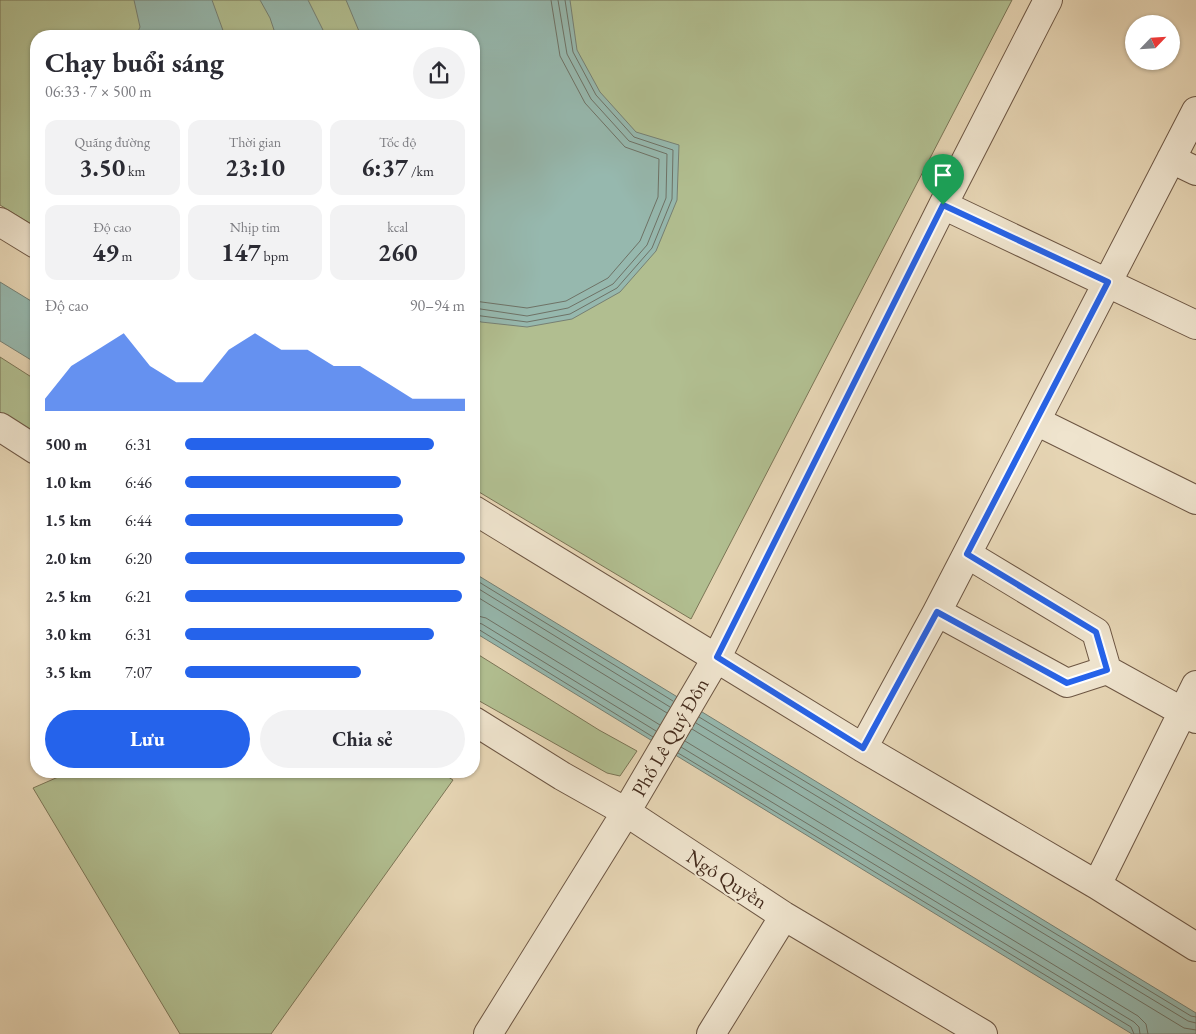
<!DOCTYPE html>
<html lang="vi">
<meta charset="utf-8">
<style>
body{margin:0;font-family:"EB Garamond",serif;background:#f2f2f3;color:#2b2b33;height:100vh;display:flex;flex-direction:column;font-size:19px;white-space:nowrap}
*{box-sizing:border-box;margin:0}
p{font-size:16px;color:#7c7c81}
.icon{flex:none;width:28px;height:28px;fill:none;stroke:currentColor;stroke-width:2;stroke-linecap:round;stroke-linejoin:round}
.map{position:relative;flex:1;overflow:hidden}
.drawer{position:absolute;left:30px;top:30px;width:450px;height:748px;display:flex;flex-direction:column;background:#fff;border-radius:20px;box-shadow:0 1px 4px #0004}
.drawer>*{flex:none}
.needle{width:32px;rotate:65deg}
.controls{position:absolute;left:1125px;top:15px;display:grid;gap:10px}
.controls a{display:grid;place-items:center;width:55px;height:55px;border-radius:50%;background:#fff;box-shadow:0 1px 4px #0004;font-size:25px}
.pin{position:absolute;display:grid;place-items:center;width:42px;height:42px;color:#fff;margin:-51px -21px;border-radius:50% 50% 50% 0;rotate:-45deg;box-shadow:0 0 5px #0007}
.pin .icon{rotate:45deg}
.round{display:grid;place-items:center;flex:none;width:52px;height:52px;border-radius:26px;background:#f2f2f3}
.summary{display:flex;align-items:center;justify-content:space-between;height:85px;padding:0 15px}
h1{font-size:28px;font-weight:700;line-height:38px}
.figures{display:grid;grid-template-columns:repeat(3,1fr);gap:8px;height:85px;padding:5px 15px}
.figures div{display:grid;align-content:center;border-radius:12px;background:#f2f2f3;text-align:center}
.figures b{font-size:25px;font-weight:700}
.figures small{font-size:14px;font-weight:400}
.figures p{font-size:14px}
.chart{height:140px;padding:10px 15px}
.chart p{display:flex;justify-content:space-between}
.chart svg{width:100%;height:90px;margin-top:5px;fill:#2563eb;opacity:.7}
.primary-button{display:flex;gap:10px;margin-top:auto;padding:10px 15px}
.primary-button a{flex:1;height:58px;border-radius:30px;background:#2563eb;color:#fff;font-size:20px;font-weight:700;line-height:58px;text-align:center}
.primary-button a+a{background:#f2f2f3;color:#2b2b33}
ul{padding:0 15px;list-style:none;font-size:16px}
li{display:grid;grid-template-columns:80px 60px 1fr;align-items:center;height:38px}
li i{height:12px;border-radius:6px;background:#2563eb}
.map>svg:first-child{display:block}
</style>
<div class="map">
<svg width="1196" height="1034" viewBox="0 0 1196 1034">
<rect width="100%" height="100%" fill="#e6d5b4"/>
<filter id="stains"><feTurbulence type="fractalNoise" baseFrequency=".004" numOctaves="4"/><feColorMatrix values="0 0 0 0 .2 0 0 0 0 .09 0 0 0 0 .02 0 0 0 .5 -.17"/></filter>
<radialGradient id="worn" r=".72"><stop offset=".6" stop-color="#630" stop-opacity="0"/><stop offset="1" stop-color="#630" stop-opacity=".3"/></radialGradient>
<!-- green -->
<path fill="#b1be90" stroke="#7b7556" d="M0,0H1012L691,619L474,489V36H36V227L0,205Z
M0,357L36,380V436L0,413Z
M474,652L599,730L637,751L620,776L607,773L474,698Z
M72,771H439L453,780L271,1034H180L33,788Z"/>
<!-- water -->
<path fill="#96b8ae" stroke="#768074" d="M134,0H212L225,36H136L140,27Z
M260,0H308L326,36H276L270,18Z
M346,0H570L577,50L600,92L636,132L679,145L677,200L656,251L620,292L572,319L527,327L481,322L474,319V36H361Z
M0,282L36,304V363L0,341Z
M474,573L1196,1013V1034H1132L474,632Z"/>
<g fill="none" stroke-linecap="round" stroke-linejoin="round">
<!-- shore -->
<path stroke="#6e7266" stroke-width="1" d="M474,301L527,308L566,301L608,278L640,241L658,197L659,159L625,147L585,103L560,56L551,0
M474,308L527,316L568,308L613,284L647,245L666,198L667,154L629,141L591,99L567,54L558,0
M474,315L527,322L570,314L617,288L652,248L672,199L673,150L634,137L596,95L573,52L565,0
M474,579L673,701
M474,586L670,707
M474,595L667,713
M474,615L486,618L660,725
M474,622L482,624L656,731
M474,629H478L653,737
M699,717L1191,1016L1196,1017
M696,723L1188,1021L1196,1023
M692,729L1184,1028L1196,1030
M685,741L1138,1016L1146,1024L1148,1034
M681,747L1134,1022L1139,1027L1140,1034
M678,753L1131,1027L1134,1034"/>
<defs>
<path id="minor" d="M1171,159L1196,171
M943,205L1196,325
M0,222L36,244
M1036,421L1196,500
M0,427L36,450
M474,510L863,748L1097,885L1196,947
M937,612L1067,683L1107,670L1096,632L967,554
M1107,670L1196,719
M474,721L562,776L626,812L784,916L983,1034
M863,748L937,612L1196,111
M1097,885L1196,685
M488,1034L626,812L717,657L943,205L1048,0
M711,1034L784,916"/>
</defs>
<!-- minor casing -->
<use href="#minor" stroke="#6d5643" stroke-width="30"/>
<!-- minor -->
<use href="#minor" stroke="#efe4ce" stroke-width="28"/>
</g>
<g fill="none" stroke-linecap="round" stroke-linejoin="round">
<defs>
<path id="route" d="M943,205L1108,282L967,554L1096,632L1107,670L1067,683L937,612L863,748L717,657Z"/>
</defs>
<!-- route casing -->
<use href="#route" stroke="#fff" stroke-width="10"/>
<!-- route -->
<use href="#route" stroke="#2563eb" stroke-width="6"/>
</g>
<g text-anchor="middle" stroke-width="4" stroke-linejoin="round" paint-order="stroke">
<!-- street labels -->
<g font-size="20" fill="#452c1d" stroke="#efe4ce">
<text transform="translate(670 737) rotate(-60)" y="7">Phố Lê Quý Đôn</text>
<text transform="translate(727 879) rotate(33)" y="7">Ngô Quyền</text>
</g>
</g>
<rect width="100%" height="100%" filter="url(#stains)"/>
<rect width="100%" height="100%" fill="url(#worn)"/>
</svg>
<div class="controls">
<a><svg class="needle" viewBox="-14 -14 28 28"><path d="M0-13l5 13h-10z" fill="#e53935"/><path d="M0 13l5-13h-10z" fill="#7c7c81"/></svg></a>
</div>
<div class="pin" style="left:943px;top:205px;background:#1e9e55"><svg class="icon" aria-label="arrive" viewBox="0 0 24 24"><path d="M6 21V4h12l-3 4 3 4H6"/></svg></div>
<section class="drawer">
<div class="summary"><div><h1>Chạy buổi sáng</h1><p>06:33 · 7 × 500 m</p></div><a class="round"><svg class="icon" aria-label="share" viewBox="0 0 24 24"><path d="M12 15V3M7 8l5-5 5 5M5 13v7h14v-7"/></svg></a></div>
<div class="figures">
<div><p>Quãng đường</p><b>3.50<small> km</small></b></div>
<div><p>Thời gian</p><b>23:10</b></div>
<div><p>Tốc độ</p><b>6:37<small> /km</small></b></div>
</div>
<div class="figures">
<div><p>Độ cao</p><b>49<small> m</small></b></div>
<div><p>Nhịp tim</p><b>147<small> bpm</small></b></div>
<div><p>kcal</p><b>260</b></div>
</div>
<div class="chart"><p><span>Độ cao</span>90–94 m</p>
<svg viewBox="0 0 160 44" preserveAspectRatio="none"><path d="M0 44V38L10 22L20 14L30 6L40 22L50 30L60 30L70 14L80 6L90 14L100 14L110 22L120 22L130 30L140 38L150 38L160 38V44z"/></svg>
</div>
<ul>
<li><b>500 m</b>6:31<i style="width:89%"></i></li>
<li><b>1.0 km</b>6:46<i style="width:77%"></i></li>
<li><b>1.5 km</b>6:44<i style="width:78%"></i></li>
<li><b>2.0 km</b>6:20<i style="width:100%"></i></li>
<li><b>2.5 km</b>6:21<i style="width:99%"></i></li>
<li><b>3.0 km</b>6:31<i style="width:89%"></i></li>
<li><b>3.5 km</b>7:07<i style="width:63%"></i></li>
</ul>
<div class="primary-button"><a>Lưu</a><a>Chia sẻ</a></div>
</section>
</div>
